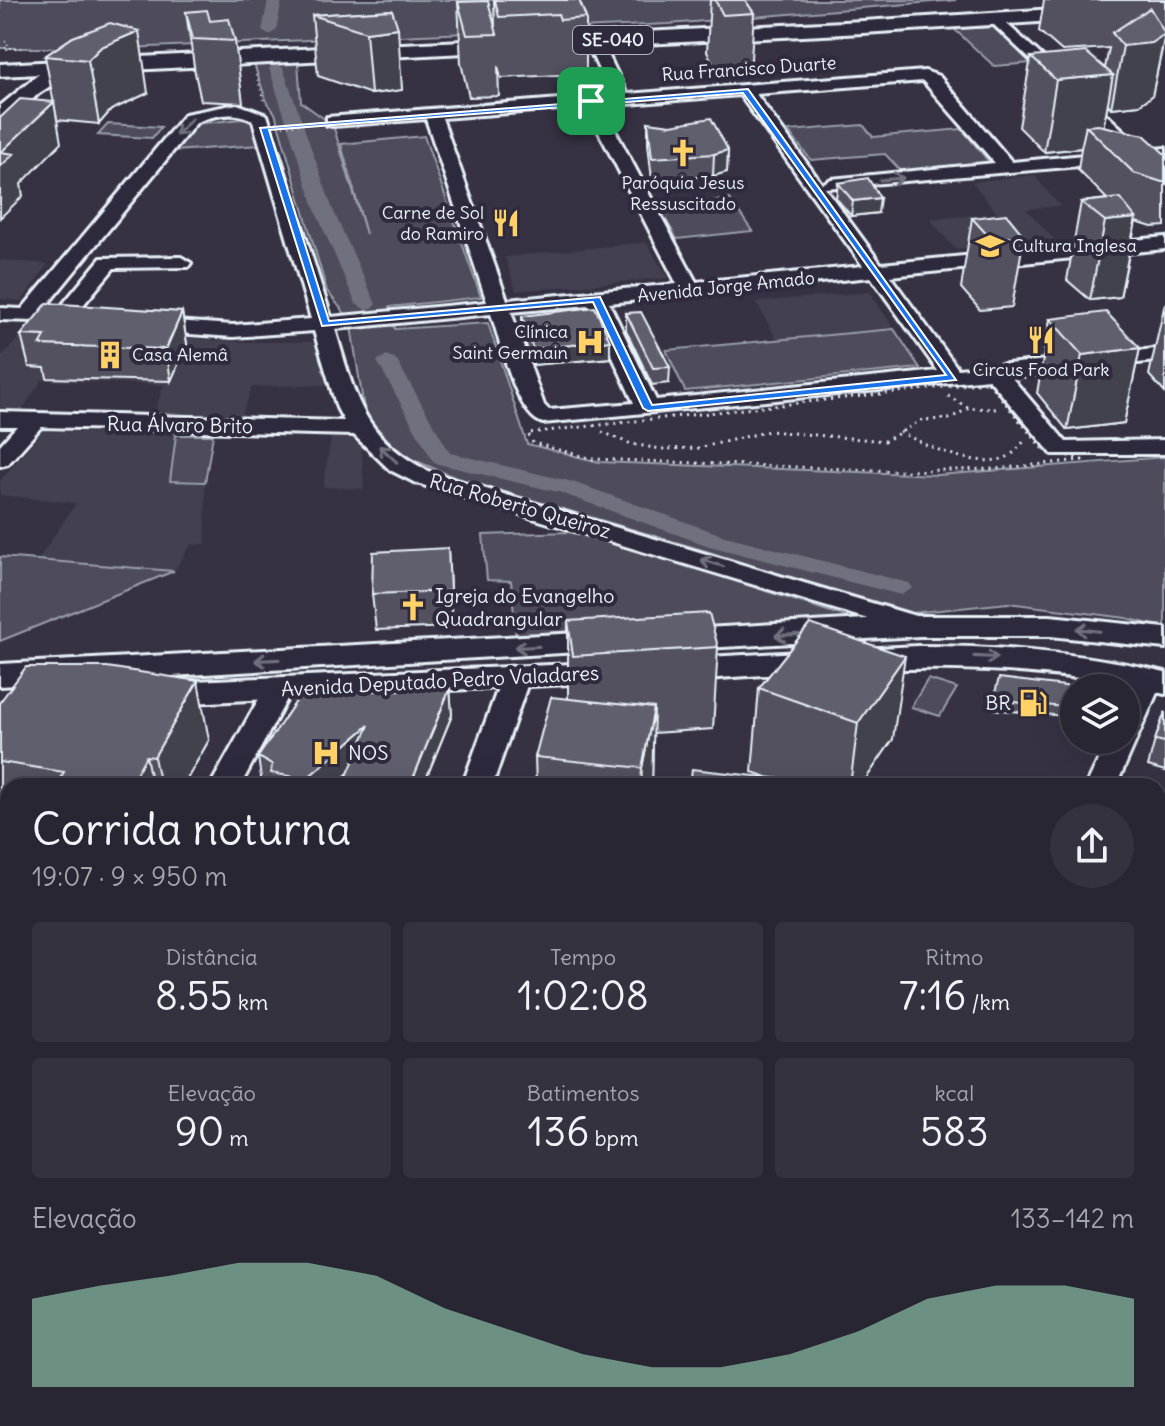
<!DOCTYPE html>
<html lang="pt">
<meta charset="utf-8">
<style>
body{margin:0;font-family:Delius,sans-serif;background:#34323f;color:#f1f3f6;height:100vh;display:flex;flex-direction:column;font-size:30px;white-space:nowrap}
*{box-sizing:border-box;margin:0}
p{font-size:26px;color:#a5a5ac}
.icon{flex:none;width:44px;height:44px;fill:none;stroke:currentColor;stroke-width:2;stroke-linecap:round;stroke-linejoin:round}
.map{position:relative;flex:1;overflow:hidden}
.side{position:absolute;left:0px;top:778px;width:1166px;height:648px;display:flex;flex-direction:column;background:#282633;border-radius:24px 24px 0 0;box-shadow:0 8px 32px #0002,0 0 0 2px #44434e}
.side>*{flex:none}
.controls{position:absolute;left:1060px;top:674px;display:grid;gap:16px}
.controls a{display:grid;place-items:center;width:80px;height:80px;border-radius:50%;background:#282633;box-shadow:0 8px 32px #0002,0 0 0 2px #44434e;font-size:40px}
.pin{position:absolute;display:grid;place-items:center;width:68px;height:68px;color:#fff;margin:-34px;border-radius:16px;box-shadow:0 4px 12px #0006}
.round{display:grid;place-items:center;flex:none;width:84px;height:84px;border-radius:42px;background:#34323f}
.summary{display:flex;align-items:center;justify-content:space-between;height:136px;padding:0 32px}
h1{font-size:44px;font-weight:600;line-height:60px}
.stats{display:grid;grid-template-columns:repeat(3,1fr);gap:12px;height:136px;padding:8px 32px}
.stats div{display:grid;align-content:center;border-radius:8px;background:#34323f;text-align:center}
.stats b{font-size:40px;font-weight:600}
.stats small{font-size:22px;font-weight:400}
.stats p{font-size:22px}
.chart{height:224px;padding:16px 32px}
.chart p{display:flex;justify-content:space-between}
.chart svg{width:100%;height:144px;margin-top:8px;fill:#8abfa5;opacity:.7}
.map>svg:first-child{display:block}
</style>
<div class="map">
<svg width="1165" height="1426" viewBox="0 0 1165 1426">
<rect width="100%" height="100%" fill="#363244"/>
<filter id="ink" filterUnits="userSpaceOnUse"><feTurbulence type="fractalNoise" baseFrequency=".0125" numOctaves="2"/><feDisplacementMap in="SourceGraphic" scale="16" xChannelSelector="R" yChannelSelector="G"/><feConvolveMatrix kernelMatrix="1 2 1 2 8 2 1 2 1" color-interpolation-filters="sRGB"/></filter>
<g filter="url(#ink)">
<!-- built -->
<path fill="#433f51" d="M1034,175L1060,206L1026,209L1054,239L955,249L930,219L997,213L972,182Z
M646,242L668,278L516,291L505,257Z
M0,260L48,264L22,301L0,299Z
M870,292L894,329L777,340L756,302Z
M30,326L241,342H318L329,385L252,387L241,417L153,415L164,385L42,380L20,413L0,411V358Z
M42,431L176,435L170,480L205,482L206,544L191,545L174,571L38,560L76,503L0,495V481Z
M331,437L361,438L364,489L323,487Z"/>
<!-- green -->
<path fill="#4d4b5c" stroke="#9a9eaa" stroke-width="2" d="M0,0H956L669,24L127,48H0Z
M993,27L1032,63L994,66L954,29Z
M298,63L301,102L333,125L366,234L341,144L424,136L481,297L389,307L395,329L488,323L527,444L599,462L938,475L1165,457V628L1126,618L1008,603L902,614L706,551L454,477L402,455L365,415L350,320L327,291L275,113L267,103L254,64Z
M241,119L251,121L259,145L173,151L196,124Z
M108,124L161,127L152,138L98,135Z
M863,125L873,137L962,129L990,163L903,173L885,154L811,160L788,131Z
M730,199L752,231L677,239L658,206Z
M894,329L920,368L685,391L666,350Z
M176,435H213L205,482L170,481Z
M569,532L654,555L856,620L516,638L511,581L487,580L483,535Z
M0,557L174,571L0,641Z
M928,679L957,688L940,716L911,707Z"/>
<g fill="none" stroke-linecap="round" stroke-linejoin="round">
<!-- canal -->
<path fill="#70717f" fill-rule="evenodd" d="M268,0H282L276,31L269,35L262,31Z
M276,64L283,68L333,210L376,304L373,308L366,310L356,304L315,210L269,68Z
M387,355L397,361L450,453L573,482L725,536L909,583L913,588L901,595L709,546L558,492L434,463L377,361Z"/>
<defs>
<path id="minor" d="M997,15L1145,150L1165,148V158L1155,159L1165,168V183L1137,161L825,188L881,264L1165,237V249L890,276L958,369L1165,348V360L1011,377L1066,442L1165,440V454H1052L989,379L543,423C516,416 500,340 491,314L335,329C356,399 362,438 432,473L929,620L933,626L929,632H911L416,483L390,470L354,435L41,427L8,464L0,466V445L17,426H0V412L344,421L337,408L314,331L233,337L146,331L136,325L146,319L233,325L311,319L253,121C236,110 215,115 197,122L42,311L54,315L101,258L181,257L191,263L188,267L114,268L69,322L0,320V308L22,309L185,114L237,104L267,115L331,317L487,302L426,119L333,126L327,125V117L611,95L586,42L594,37L602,42L627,94L925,71L939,76L1012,162L1126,151L992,23L989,20ZM923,81L995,163L831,179L822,184L756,94ZM740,95L863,266L696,282L602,106ZM586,107L677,284L507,300L442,118ZM871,277L938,371L656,400L609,303ZM589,305L634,403L549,410L544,405L511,312Z
M516,668L526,671L530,677L492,786H462L502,677L506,671Z
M1149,670L1159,673L1163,679L1116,786H1086L1108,740H1126V700L1139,673Z
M279,679L289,682L293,688L240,786H210L265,688L269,682Z
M8,1161V1204L0,1207V1163Z
M233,1418H273L271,1426H229Z
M802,1418H842L840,1426H798Z"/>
<path id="major" d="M1165,2V14L863,33L70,73L38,94L8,123L0,125V106L39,74L0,76V64L863,21Z
M920,616H1050L1165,628V648L1050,636H920L668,650L656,647L651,640L656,633L668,630Z
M617,631L629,635L634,642L629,649L0,686V664Z
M918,646C1003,646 1083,653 1165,672V694C996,654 840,671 669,681L657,678L652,670L657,662L669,659Z
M618,662L630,665L636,673L630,681L150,705L137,702L132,694L137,686L150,683Z"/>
</defs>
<!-- minor casing -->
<use href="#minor" stroke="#e8f1f8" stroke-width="6"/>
<!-- major casing -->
<use href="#major" stroke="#e8f1f8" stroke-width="6"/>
<!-- path-far1 -->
<path stroke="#e8f1f8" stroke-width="2" stroke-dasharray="1 4" stroke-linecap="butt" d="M0,41L8,42L7,50
M0,48H24
M256,75L264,101
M283,126L314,123"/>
<!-- path -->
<path stroke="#e8f1f8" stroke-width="3" stroke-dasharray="2 5" stroke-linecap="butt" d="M988,382L1042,448L1082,460L995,469L900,471L593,459L533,443L528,433Z
M948,396L969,408L999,409
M602,432L631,444L661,449L699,448L769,431L885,441L922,420L949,419L969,408
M900,432C927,446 971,467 1002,459C1013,456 1019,447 1026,439"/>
<!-- minor -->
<use href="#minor" fill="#2f2a3d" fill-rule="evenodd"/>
<!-- major -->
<use href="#major" fill="#2f2a3d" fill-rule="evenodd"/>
</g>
<!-- wall -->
<path fill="#53515f" stroke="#e8f1f8" stroke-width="2" d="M494,0H579L586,18V79L561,81L559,75L501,78L498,66L499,96L469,97L461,63L458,2L495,26Z
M710,0H745L754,13L750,74L720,76L707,52Z
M1044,0H1165V45H1163L1152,96L1139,105L1111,108L1108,104L1103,126L1165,154V226L1152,227L1136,222L1120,297L1090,300L1067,280L1081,202L1107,199L1078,170L1081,148L1044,152L1019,127L1031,57L1105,68L1109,48L1062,51L1039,31Z
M392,10L402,90L371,94L318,76L312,15Z
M186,12L210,21L235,41L243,103L201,101L195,73Z
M73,37L148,93L111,110L99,124L57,120L45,56Z
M648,122L728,150L727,172L713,176L652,180L648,144Z
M838,183L878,213L851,216L836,198Z
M972,218L1024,236L1012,307L980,310L961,288Z
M1165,303V393L1149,375Z
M182,312L187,344L171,381L47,378L45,368L29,367L21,335Z
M626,313L670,367L669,383L652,385L626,330Z
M522,316L610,341V358L533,365L522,333Z
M1050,319L1140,348L1124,423L1067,430L1037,393Z
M448,548L452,627L376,630L372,594Z
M568,621L718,647L713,729L653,733L652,786H536L535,757L568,699Z
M810,624L893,739L861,786H690L767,777L752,772L759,688Z
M450,688L452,715L423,786H343L348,773L334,786H265L262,785L258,757Z
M1074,688V717L991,709L993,700Z
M0,702L209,740L183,786H8V820L0,819Z
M1165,712V771L1148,766L1155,740Z
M0,876L8,877V1028L0,1026Z
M1158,1181L1165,1184V1272L1158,1269Z
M612,1418H801L798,1426H629Z"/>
<!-- shaded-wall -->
<path fill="#43424d" stroke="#e8f1f8" stroke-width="2" d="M398,28L402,90L371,94L366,32Z
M139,31L148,93L111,110L99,124L88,60L101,47Z
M1165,34L1152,96L1139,105L1111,108L1123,46Z
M1113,75L1101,140L1086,126L1081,148L1044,152L1056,80Z
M54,102L61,143L21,184L23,196L0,218V167L1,152Z
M728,150L727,172L713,176L714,154Z
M880,198L878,213L851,216L853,201Z
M1136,218L1120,297L1090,300L1105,221Z
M182,312L187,344L171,381L166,349Z
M610,341V358L533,365V349Z
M1140,348L1124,423L1067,430L1082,355Z
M905,656L893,739L861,786H850L858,723Z
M198,681L209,740L183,786H160L154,757Z
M450,688L452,715L423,786H410Z
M654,708L652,786H641L642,768Z
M369,725L371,752L334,786H307L306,779Z
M146,756L152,786H129Z
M8,910V1014L0,988V922Z
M478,1418H490V1426H476Z
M790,1418H801L798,1426H786Z"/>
<!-- building -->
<path fill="#605e6e" stroke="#e8f1f8" stroke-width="2" d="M495,0H579L586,18L560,20L558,14L499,17Z
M715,0H745L754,13L723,15Z
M488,1L497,34L467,35L458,2Z
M1150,8L1165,34L1151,43L1123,46L1112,33Z
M207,10L210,21L229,19L235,41L193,39L186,12Z
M392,10L398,28L366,32L312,15Z
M110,23L139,31L101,47L88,60L45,56L73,37Z
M1086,52L1113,75L1056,80L1031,57Z
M20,99L54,102L1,152L14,154L0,167V118Z
M711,118L728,150L714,154L652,158L648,122L671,125Z
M1098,125L1144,135L1165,154V182H1162L1134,173L1086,126Z
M868,178L880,198L853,201L838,183Z
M1120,198L1136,218L1105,221L1081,202Z
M1006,214L1024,236L991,239L972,218Z
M47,303L182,312L166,349L40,345L45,336L21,335Z
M595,307L610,341L533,349L522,316Z
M641,312L670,367L653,368L626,313Z
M1106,312L1140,348L1082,355L1050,319Z
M448,548L450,591L372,594L373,552Z
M709,613L718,647L573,656L568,621Z
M810,624L905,656L858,723L759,688Z
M26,667H107L198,681L154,757L146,756L129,786H55L64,772L0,762V702Z
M999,678L1082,688H1074V708L993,700Z
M450,688L410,786L343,785L369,725L306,779L271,773L272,764L258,757L301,694Z
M551,697L654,708L642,768L535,757Z
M1165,712V742L1155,740Z
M692,769L791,780L790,786H690Z
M0,876L8,877V910L0,922Z
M1158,1181L1165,1184V1240L1158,1237Z
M339,1418H478L476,1426H336Z
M691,1418H790L786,1426H708Z"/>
<!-- one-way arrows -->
<defs><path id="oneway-shaft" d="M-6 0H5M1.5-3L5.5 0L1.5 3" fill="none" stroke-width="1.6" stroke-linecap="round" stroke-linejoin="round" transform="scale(2)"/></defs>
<g stroke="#70707e">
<use href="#oneway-shaft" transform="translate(184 127) rotate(133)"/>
<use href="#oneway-shaft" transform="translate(892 179) rotate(-5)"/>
<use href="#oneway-shaft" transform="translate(388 454) rotate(-137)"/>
<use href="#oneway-shaft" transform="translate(712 563) rotate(-163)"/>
<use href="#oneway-shaft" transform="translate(1088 630) rotate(-174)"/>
<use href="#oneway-shaft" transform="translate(787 635) rotate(177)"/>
<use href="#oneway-shaft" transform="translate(527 647) rotate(177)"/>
<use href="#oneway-shaft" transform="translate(986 657) rotate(3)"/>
<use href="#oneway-shaft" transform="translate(267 660) rotate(177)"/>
</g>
</g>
<!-- route -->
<path fill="#1a73e8" stroke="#fff" stroke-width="2" fill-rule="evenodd" d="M748,89L956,380L648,411L643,408L593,302L322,326L260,128ZM743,93L946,375L652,405L600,297L329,321L269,130Z"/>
<!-- icons -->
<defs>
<symbol id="church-bare" viewBox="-9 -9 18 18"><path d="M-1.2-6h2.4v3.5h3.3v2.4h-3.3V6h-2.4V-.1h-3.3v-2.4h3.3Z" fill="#ffd166" stroke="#2f2a3d" stroke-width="2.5" paint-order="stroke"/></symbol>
<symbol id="restaurant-bare" viewBox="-9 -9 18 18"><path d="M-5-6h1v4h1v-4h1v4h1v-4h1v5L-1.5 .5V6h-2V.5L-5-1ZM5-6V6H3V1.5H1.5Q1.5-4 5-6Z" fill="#ffd166" stroke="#2f2a3d" stroke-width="2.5" paint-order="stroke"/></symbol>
<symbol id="school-bare" viewBox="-9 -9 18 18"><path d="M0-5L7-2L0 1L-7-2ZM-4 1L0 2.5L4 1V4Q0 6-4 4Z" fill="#ffd166" stroke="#2f2a3d" stroke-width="2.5" paint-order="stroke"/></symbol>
<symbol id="hospital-bare" viewBox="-9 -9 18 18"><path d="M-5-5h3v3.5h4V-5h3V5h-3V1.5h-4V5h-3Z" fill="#ffd166" stroke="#2f2a3d" stroke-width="2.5" paint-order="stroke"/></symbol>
<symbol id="building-bare" viewBox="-9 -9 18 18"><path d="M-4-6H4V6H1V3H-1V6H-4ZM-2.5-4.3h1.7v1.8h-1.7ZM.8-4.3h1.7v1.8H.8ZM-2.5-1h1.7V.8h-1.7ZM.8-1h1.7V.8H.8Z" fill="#ffd166" stroke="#2f2a3d" stroke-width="2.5" paint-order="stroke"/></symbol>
<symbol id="fuel-bare" viewBox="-9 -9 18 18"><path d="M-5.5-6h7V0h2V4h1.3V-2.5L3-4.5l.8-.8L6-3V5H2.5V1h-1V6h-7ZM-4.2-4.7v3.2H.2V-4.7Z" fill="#ffd166" stroke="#2f2a3d" stroke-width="2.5" paint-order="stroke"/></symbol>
</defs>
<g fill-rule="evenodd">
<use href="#church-bare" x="663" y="133" width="40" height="40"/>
<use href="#restaurant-bare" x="486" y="203" width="40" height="40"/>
<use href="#school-bare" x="970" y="226" width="40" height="40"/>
<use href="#restaurant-bare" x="1021" y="320" width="40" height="40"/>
<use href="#hospital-bare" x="570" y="322" width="40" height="40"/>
<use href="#building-bare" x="90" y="335" width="40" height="40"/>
<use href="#church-bare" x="393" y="587" width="40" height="40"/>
<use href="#fuel-bare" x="1013" y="683" width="40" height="40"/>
<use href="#hospital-bare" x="306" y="733" width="40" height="40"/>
</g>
<g text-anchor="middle" stroke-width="8" stroke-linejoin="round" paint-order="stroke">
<!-- shield labels -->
<rect fill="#2f2a3d" stroke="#b0b5c0" stroke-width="2" x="573" y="26" width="80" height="28" rx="6"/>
<g font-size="18" font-weight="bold" fill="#e8f1f8">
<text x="613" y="46">SE-040</text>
</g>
<!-- far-street labels -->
<g font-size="18" fill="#e8f1f8" stroke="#2f2a3d">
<text transform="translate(749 69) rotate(-4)" y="6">Rua Francisco Duarte</text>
<text transform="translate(726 287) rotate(-6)" y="6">Avenida Jorge Amado</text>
</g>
<!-- far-poi labels -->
<g font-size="18" fill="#e8f1f8" stroke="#2f2a3d">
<text x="683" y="189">Paróquia Jesus<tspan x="683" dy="21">Ressuscitado</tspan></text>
<text x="484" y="219" text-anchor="end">Carne de Sol<tspan x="484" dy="21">do Ramiro</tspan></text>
<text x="1012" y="252" text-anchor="start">Cultura Inglesa</text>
<text x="568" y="338" text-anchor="end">Clínica<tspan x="568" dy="21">Saint Germain</tspan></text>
<text x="132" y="361" text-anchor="start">Casa Alemâ</text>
<text x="1041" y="376">Circus Food Park</text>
</g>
<!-- street labels -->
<g font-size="20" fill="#e8f1f8" stroke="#2f2a3d">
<text transform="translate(180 425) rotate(1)" y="7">Rua Álvaro Brito</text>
<text transform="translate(520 506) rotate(16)" y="7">Rua Roberto Queiroz</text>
<text transform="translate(440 681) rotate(-3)" y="7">Avenida Deputado Pedro Valadares</text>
</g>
<!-- poi labels -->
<g font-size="20" fill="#e8f1f8" stroke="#2f2a3d" text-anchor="start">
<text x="435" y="603">Igreja do Evangelho<tspan x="435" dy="23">Quadrangular</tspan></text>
<text x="1011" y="710" text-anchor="end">BR</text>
<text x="348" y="760">NOS</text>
</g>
</g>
</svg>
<div class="controls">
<a><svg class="icon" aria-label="layers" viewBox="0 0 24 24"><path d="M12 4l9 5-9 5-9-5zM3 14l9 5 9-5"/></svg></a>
</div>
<div class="pin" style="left:591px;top:101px;background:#1e9e55"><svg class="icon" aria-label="arrive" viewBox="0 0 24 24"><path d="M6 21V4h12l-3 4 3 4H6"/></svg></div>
<section class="side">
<div class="summary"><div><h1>Corrida noturna</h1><p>19:07 · 9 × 950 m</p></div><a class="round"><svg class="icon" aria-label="share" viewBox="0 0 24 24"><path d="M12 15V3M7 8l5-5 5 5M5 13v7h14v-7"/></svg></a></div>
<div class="stats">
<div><p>Distância</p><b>8.55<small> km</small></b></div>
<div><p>Tempo</p><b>1:02:08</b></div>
<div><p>Ritmo</p><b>7:16<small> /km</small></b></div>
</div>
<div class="stats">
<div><p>Elevação</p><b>90<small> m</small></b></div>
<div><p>Batimentos</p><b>136<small> bpm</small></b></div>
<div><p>kcal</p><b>583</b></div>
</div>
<div class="chart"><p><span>Elevação</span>133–142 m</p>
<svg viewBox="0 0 160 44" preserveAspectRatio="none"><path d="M0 44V17L10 13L20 10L30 6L40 6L50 10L60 20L70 27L80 34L90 38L100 38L110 34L120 27L130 17L140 13L150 13L160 17V44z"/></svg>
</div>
</section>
</div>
